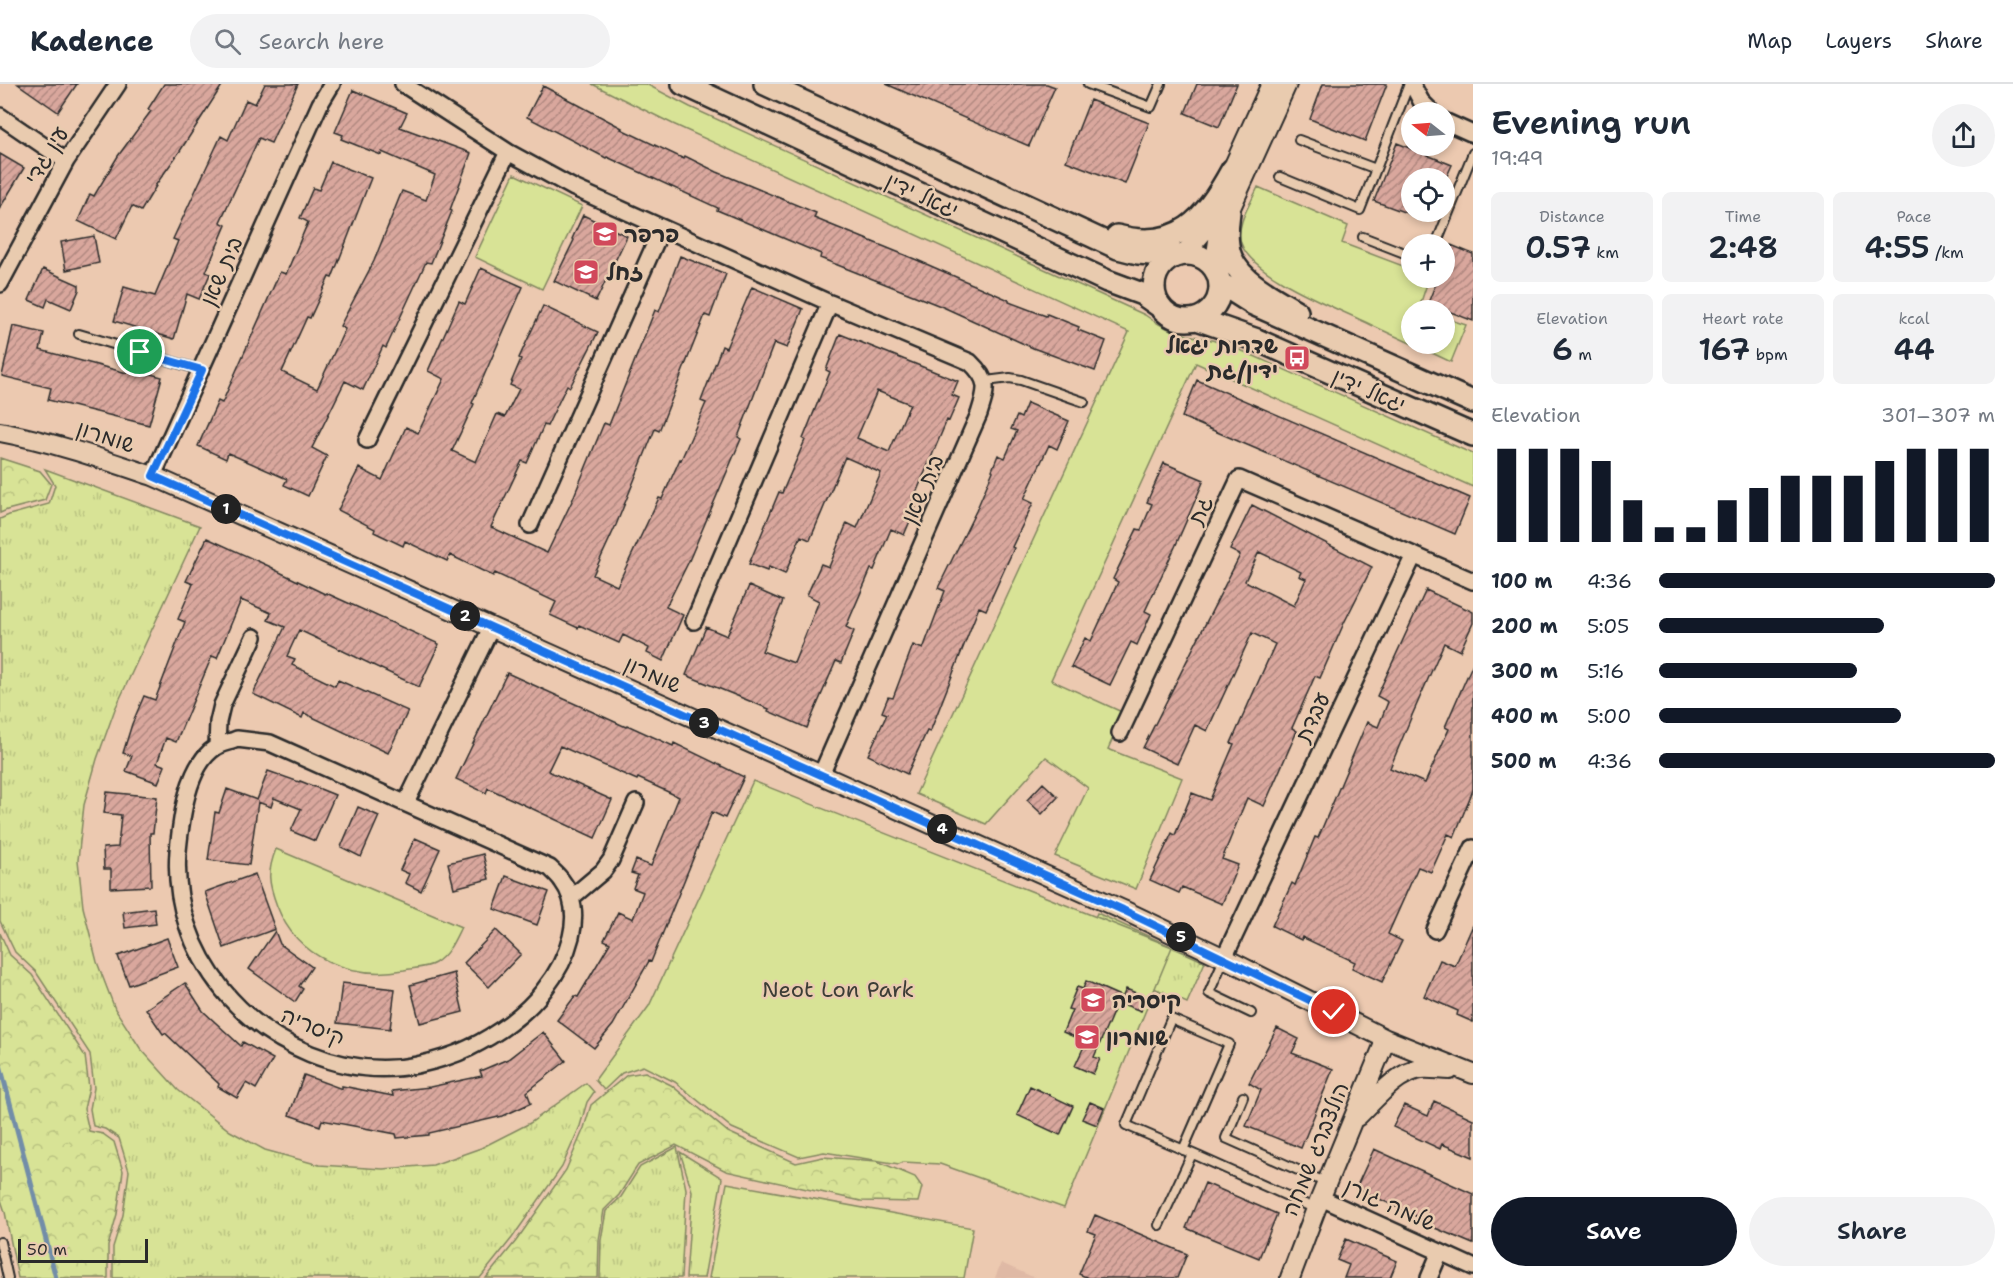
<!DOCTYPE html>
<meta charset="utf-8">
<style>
body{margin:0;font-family:"Shantell Sans","Playpen Sans Hebrew",sans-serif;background:#f2f2f3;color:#1f2937;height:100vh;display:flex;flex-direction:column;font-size:22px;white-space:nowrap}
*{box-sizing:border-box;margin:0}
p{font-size:20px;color:#747a83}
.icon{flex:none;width:33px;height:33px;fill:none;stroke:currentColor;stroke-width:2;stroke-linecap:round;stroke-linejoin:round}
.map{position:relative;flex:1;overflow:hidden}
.sheet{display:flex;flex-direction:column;background:#fff;width:540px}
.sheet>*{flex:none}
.needle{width:39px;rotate:287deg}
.buttons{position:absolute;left:1401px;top:18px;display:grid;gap:12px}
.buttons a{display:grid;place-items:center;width:54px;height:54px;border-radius:50%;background:#fff;box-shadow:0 3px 9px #0003;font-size:30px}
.scale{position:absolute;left:18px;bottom:15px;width:130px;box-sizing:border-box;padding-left:6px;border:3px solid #2b2b2b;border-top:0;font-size:16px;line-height:21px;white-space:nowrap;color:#2b2b2b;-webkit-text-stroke:4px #e9cbaf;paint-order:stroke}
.pin{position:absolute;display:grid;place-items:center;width:51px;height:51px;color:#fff;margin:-26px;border:3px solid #fff;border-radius:50%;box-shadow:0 2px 6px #0007}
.km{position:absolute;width:30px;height:30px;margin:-15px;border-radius:50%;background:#222;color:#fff;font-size:16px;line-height:30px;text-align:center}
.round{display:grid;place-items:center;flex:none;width:63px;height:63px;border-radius:32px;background:#f2f2f3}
.summary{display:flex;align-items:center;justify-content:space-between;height:102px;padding:0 18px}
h1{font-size:33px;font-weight:600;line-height:45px}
.metrics{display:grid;grid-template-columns:repeat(3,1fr);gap:9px;height:102px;padding:6px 18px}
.metrics div{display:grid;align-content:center;border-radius:9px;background:#f2f2f3;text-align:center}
.metrics b{font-size:30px;font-weight:600}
.metrics small{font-size:16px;font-weight:400}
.metrics p{font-size:16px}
.chart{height:168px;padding:12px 18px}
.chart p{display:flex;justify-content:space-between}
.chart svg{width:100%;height:108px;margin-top:6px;stroke:#111827;stroke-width:6}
.cta{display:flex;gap:12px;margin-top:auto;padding:12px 18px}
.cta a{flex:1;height:69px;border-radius:36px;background:#111827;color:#fff;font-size:24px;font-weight:600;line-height:69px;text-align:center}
.cta a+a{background:#f2f2f3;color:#1f2937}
ul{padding:0 18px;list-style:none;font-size:20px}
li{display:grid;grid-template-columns:96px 72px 1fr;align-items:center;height:45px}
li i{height:15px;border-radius:8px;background:#111827}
header{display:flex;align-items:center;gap:36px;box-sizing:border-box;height:84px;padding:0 30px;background:#fff;border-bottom:2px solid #e0e1e3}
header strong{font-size:28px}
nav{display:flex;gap:33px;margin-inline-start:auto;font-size:21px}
.search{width:420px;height:54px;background:#f2f2f3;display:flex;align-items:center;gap:15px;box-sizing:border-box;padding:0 21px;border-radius:33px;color:#747a83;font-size:22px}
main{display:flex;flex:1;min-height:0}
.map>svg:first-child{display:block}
</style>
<header>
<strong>Kadence</strong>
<div class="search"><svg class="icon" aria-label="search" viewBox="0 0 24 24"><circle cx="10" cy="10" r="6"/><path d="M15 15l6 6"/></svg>Search here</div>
<nav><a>Map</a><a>Layers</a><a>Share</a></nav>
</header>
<main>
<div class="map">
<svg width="1473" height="1194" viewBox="0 0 1473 1194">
<defs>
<pattern id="grass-tufts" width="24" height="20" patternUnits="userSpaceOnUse" patternTransform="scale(1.5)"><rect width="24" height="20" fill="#d8e396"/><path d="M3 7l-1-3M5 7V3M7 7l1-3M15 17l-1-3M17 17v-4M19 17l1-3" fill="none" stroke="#bac381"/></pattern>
<pattern id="forest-crowns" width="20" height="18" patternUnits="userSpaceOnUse" patternTransform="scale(1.5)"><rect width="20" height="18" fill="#d8e396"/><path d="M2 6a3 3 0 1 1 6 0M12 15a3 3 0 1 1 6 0" fill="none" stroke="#bac381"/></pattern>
<pattern id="building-hatch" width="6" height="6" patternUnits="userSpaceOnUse" patternTransform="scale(1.5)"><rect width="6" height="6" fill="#d9a79d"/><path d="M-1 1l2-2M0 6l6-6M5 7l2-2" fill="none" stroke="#b08880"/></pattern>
</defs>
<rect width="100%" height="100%" fill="#ecc9b0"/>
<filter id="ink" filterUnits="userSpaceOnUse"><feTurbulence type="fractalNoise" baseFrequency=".0167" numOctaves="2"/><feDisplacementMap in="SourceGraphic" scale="12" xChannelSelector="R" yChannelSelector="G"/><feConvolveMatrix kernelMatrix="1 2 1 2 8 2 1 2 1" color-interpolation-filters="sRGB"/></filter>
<g filter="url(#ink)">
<!-- built -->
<path fill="#dfb9a5" d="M1001,1179L1035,1194H995Z"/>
<!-- grass -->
<path fill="url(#grass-tufts)" stroke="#828760" stroke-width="1.5" d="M45,385L200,442L115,625L97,675L84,721L78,776L83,823L97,878L115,925L140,964L178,1006L230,1047L265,1066L319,1081L383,1085L433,1081L481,1064L530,1039L586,999L594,1008L587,1018L580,1042L562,1083L512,1154L480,1194H113V1163L123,1131L129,1087L119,1054L105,1045L93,1042L90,1025L94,1004L90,970L36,888L15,868L0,837V435L9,431L49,420L55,401Z
M1097,829L1205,878L1187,919L1079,870Z
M677,1063L686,1105L681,1194H600L601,1156L606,1127L621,1113L640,1083Z"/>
<!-- forest -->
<path fill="url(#forest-crowns)" stroke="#828760" stroke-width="1.5" d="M0,374L40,387L51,400L45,416L7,426L0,429Z
M0,849L10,871L32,891L85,972L89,1004L84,1025L89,1047L103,1050L114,1058L123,1087L117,1130L108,1162V1194H18L5,1128L0,1113Z
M645,988L671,1001L728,1048L796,1079L823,1073L877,1077L915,1093L922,1103L918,1118L861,1117L726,1087L676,1061L638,1081L619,1111L604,1126L599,1156L598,1194H486L516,1157L566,1086L584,1044L591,1021L627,991Z"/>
<!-- park -->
<path fill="#d8e396" stroke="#828760" stroke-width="1.5" d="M592,0H646L690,23L1145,231C1168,248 1181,250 1208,255C1221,258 1233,264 1245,268L1473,370V403L1196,279L1051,596L1124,629L1108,665L1182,694L1136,805L1055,772L1088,704L1046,673L986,740L916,710L1129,248L673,40Z
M514,90L582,122L542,205L475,173Z
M1258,103L1348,142L1342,159L1411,185L1412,194H1429L1419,224L1424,226H1412V260H1444L1445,234L1466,241L1451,278C1422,264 1392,251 1363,237C1334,223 1251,191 1241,159C1235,141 1251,119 1258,103Z
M753,697L1172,863L1064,1124L940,1080L903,1078L899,1080L824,1068L799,1073L732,1044L675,998L643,982L622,989L604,1006L595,996L649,922Z
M276,765L461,843C454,857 449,870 435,879C427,884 413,884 404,886C351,896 297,874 277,822C268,798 267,788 276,765Z
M680,1068L722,1094L704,1194H686L692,1107Z
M727,1099L973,1144L964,1194H709Z"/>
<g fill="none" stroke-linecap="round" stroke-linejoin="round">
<!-- stream -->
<path stroke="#728da8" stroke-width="5" d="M0,981L56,1194"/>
</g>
<!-- building -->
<path fill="url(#building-hatch)" stroke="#2b2b2b" stroke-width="1.5" fill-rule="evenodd" d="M18,0H77L58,28Z
M164,0H223L180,67L155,102H156L141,127L132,122L116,155L78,137L90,110L94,112L118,72L151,27L148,25Z
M265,0H298L271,59L259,54L220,138L226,141L206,188L210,190L199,215L187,210L174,255L114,237L124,203L155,212L178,157L173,155L221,52L228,56L246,16L255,20Z
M886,0H1047L1055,3L1029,62Z
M1197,0H1237L1219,43L1185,29Z
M1323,0H1387L1365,57L1310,35Z
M543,2L622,44L621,45L684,75L685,72L717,88L816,129L814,134L917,176L1009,216V218L1046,232L1047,230L1079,243L1078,246L1106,257L1095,287L1033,264L943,223L820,174L821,170L717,126L718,124L607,73L606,74L527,33Z
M353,6L407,29L400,43L471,69L450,126L452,127L431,179L426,178L386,264L383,262L363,306L345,297L312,364L327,372L308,412L284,401L287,395L228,369L226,375L198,362L218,317L222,319L280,188L286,190L308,138L300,134L313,104L319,106L331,78L371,94L332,194L329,193L310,234L307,233L282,288L317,305L345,245L340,242L374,177L402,107L426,116L435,91L382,68L381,71L341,55L343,51L335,48Z
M1090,16L1149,39L1125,100L1066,77Z
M1397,59L1452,81L1446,94H1412V131L1374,117Z
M0,70L24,84L0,124Z
M583,131L627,152L596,217L554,197L574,156L572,155Z
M94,152L99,179L66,186L61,158Z
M1451,161L1473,170V237L1428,219L1438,194H1444V178Z
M680,172L726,190L710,233L705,231L659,347L655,345L616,441L593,491L617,502L659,414L662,415L680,375L681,376L706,319L701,317L722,262L726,264L752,203L803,225L787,264L774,259L738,353L741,355L688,479L666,523L683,531L663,577L647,569L649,564L623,551L619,559L579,541L578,544L550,531L556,518L495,489L493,492L450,471L447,477L405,457L403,462L374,448L375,445L338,426L359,384L382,396L406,343L418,349L444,295L428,287L459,217L465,220L481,184L523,203L479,303L472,319L474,320L452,367L476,378L497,330L505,333L519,305L510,301L521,275L519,274L543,222L598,248L570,303L567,301L547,342L544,341L527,379L522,377L491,443L547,469L572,417L604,339L609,341L655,226L659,228Z
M43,185L79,201V206L71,225L48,215L45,223L29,216Z
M13,242L44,249L40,266L127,289L128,284L162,293L149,341L48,316L51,304L2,292Z
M840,250L958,297L952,311L959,314L949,337L947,336L911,421L916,423L904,451L891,445L874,486L871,485L846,543L854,547L841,579L836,577L807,644L768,627L769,625L686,591L706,543L727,552L749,502L783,517L762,567L794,579L819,517L807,511L821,480L829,483L847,439L857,444L881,389L845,373L810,456L801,452L785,490L769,483L767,487L749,480L779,408L782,409L805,356L803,355L830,288L826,286ZM877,307L910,320L889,368L857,354Z
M1197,296L1470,414L1455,450L1182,333Z
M1027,319L1069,337L1057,365L1049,361L1024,415L1033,419L1012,463L1014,464L986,526L979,523L930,648L927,647L907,690L868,671L887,630L882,628L888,613L893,614L913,561L923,565L945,507L938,504L976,427L993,387L992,386L998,371L1005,374L1017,347L1011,345L1017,332L1021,334Z
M1164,379L1204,396L1175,463L1145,527L1151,530L1137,561L1131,558L1110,601L1071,583L1085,554L1091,557L1118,498L1113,495L1137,445L1141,446L1152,420L1147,418Z
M1252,421L1372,483L1344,539L1320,594L1315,592L1292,644L1297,647L1264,722L1247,714L1222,775L1238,781L1222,820L1182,803L1179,809L1150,796L1172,749L1175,751L1192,709L1210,716L1234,660L1231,659L1275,560L1252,549L1207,647L1195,641L1177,680L1143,664L1240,471L1230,466ZM1259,468L1301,488L1299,492L1306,495L1294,522L1245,497Z
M207,454L273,484V485L325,510L326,509L439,560L419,603L299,546L287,572L295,575L292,581L335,602L338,596L408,627L388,669L304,629L302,634L253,610L285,543L268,536L271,529L241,516L217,574L212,572L176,658L166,654L157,679L165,682L158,699L126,687L132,672L123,669L132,640L144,612L155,616L185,538L178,535L193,500L186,497Z
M1426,506L1473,528V539L1460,567L1444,559L1413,629L1390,684L1425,699L1449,645L1445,643L1473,579V706L1454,753L1448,750L1431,788L1418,783L1388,850L1402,857L1382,898L1352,884L1355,878L1302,853L1301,856L1272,842L1292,799L1295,801L1315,753L1318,754L1367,638L1378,643L1388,618L1377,612Z
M507,589L626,643L627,641L673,662L674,659L744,693L725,734L712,728L651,878L649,877L613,941L594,964L557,936L575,912L578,913L610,859L604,856L618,828L633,835L643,808L633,804L638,791L631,789L636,776L651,782L679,713L638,694L637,696L560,662L548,687L612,716L595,754L488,704L486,709L456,695Z
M268,687L299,698L300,697L335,711L315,757L291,747L301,725L274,714L271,723L258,718L249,781L208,776L215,728L219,729L227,705L257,716Z
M1043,699L1058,713L1042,730L1027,716Z
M107,708L157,713L153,749H150L151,802L111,804V785H104L103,764L118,763L121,731L104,729Z
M358,723L379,732L361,773L341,763Z
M415,754L440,765L421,807L405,799L409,790L400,786Z
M483,770L489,795L454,804L448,779Z
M255,790L275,845L224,864L205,808Z
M506,792L549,808L537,841L494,825Z
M154,824L156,840L125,844L123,828Z
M1473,841V938L1457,931L1458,927L1424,912L1440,876L1455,882Z
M496,846L521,870L489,903L464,879Z
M275,847L280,860L312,883L299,902L303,905L295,918L249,885Z
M167,854L178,883L129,901L118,872Z
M454,889L463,928L420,939L410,901Z
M1086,897L1120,912L1094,973L1100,975L1093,990L1075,982L1086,958L1063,948L1072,926L1068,925L1077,903L1083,905Z
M185,899L203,927L241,962L243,958L273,975L256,1005L246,999L237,1014L218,1003L219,1000L165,949L163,950L146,925Z
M342,899L395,905L390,945L337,939Z
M1126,905L1146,913L1141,927L1120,919Z
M1277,944L1299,955L1292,969L1333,985L1301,1064L1246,1042L1261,1006L1249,999Z
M543,948L566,977L527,1008L531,1019L503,1032L429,1049V1051L397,1054L396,1050L322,1036L320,1042L289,1031L304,991L342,1005V1002L393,1012L392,1007L430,1003L482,992L480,987L508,975Z
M1030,1002L1073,1022L1060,1051L1017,1031Z
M1434,1017L1473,1035V1073L1442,1060L1440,1065L1393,1043L1404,1021L1428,1032Z
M1090,1018L1104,1024L1097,1041L1082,1035Z
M1374,1065L1473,1110V1160L1423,1139L1424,1136L1356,1104Z
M1205,1099L1277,1130L1259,1174L1186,1144Z
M1095,1131L1187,1170L1177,1194H1088L1079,1190L1096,1150L1088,1147Z
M1346,1155L1397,1177L1390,1194H1344L1349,1181L1337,1176Z"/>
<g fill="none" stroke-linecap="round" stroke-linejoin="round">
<defs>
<path id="service" d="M1088,0L1151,23L1161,0
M1299,56L1376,85
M1280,93L1360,126L1409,0
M1363,153L1412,172
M1436,160L1473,69
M79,250L201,286
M986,297L1010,294L1021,296L1084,318
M1224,875L1209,909L1251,929
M1243,1013L1226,1054L1327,1099
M1183,1066L1229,960L1171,935L1126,1041L1200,1073L1316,1125
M1159,1141L1192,1070
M0,1158L8,1194"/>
<path id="minor" d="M403,0L508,68L574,104L830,219L970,278C990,297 987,305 979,330L821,691
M1412,0L1421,17L1432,28
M0,32L66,77
M1444,37L1473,50
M0,200L66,77L118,0
M367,356L508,68
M153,392L320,20L332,0
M530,441L662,144
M694,537L830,219
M1120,649L1239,395L1473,497
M237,655L270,659L550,784C554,788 559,792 562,797C587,830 567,877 544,906C526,930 496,951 469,964C453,972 435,977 417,981C346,996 268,961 223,906C191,866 174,818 178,767C181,736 187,681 216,663C222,659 231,658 237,655Z
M217,662L218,638L222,621L254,553
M406,719L491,544
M571,814L603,787L611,776L636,719
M1435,846L1473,764
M1224,874L1414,471
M1321,1114L1473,1183
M1429,1194L1440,1168"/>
<path id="tertiary" d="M1184,170L1204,147L1271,0
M1214,184L1219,150L1287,0
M0,348C53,358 102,375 153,392L1123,826L1224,874L1386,955L1473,990
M1357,1033C1374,1017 1396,988 1421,985C1430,984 1441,986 1450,986
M1290,1194L1316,1125L1386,955"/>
<path id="secondary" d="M683,0L1107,197L1142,210L1159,222
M765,0L1118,164L1138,169L1175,172
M1229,128C1228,138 1226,150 1228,161C1231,194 1272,212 1297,228
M1117,152C1179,168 1205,135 1232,86
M1154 203a33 33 0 1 1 66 0a33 33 0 1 1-66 0Z
M1220,199L1253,220L1473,318
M1197,235L1257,256L1473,351"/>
</defs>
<!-- service casing -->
<use href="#service" stroke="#2b2b2b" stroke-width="12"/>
<!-- minor casing -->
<use href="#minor" stroke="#2b2b2b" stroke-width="20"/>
<!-- tertiary casing -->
<use href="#tertiary" stroke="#2b2b2b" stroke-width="22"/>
<!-- secondary casing -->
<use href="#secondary" stroke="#2b2b2b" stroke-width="26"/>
<!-- service -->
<use href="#service" stroke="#e9cbaf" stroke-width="8"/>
<!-- minor -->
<use href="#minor" stroke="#e9cbaf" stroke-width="15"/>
<!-- tertiary -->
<use href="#tertiary" stroke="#e9cbaf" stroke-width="18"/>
<!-- secondary -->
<use href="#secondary" stroke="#e9cbaf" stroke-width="21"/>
</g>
</g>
<g fill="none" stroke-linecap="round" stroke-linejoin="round" filter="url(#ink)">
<defs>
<path id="route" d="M140,268L202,286L153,392L1123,826L1334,928"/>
</defs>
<!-- route casing -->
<use href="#route" stroke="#fff" stroke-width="12"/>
<!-- route -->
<use href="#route" stroke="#1a73e8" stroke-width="8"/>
</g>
<!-- icons -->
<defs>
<symbol id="school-square" viewBox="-11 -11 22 22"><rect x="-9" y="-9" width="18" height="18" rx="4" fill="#d1495b" stroke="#e9cbaf"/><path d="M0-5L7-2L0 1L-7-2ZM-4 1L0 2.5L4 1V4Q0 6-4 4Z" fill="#fff"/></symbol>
<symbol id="bus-square" viewBox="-11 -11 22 22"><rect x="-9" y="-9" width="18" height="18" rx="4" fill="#d1495b" stroke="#e9cbaf"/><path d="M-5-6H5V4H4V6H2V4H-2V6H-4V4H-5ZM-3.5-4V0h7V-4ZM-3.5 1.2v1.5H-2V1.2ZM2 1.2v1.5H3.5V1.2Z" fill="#fff"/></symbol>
</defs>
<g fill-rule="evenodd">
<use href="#school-square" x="590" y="135" width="30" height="30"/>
<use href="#school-square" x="571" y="173" width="30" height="30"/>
<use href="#bus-square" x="1282" y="259" width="30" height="30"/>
<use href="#school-square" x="1078" y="901" width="30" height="30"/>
<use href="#school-square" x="1072" y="938" width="30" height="30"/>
</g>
<g text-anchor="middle" stroke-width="5" stroke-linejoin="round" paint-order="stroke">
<!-- street labels -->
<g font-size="22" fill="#2b2b2b" stroke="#e9cbaf">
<text transform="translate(46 71) rotate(-59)" y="8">עין גדי</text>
<text transform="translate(922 111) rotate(25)" y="8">יגאל ידין</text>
<text transform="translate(221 187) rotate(-66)" y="8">בית שאן</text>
<text transform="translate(1369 306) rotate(24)" y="8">יגאל ידין</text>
<text transform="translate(106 352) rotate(18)" y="8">שומרון</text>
<text transform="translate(922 405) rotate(-66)" y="8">בית שאן</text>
<text transform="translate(1200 426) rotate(-65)" y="8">גת</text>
<text transform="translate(653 590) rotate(24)" y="8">שומרון</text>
<text transform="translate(1312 633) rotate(-65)" y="8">עבדת</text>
<text transform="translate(313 942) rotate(23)" y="8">קיסריה</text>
<text transform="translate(1315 1065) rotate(-68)" y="8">הולצברג שמחה</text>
<text transform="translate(1390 1120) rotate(24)" y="8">שלמה גורן</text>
</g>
<!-- poi labels -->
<g font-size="22" font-weight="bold" fill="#2b2b2b" stroke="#e9cbaf" text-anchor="start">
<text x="624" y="158">פרפר</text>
<text x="606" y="196">זחל</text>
<text x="1278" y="269" text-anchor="end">שדרות יגאל<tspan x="1278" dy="25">ידין/גת</tspan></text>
<text x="1112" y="924">קיסריה</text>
<text x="1106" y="961">שומרון</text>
</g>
<!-- park labels -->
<g font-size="22" fill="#3c3d36" stroke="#e9cbaf">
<text x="838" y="913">Neot Lon Park</text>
</g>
</g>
</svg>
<div class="buttons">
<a><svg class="needle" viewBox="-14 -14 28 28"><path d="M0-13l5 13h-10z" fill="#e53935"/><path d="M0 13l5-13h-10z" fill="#747a83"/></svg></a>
<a><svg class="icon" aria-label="locate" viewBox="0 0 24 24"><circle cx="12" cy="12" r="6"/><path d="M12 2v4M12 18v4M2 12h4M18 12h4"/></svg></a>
<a>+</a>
<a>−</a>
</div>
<div class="scale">50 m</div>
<div class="pin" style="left:140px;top:268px;background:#1e9e55"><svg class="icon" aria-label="arrive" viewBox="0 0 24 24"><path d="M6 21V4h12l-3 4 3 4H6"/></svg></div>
<div class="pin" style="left:1334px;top:928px;background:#d93025"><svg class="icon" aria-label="check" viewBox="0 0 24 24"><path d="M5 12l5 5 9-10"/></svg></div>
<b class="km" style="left:226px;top:425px">1</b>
<b class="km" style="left:465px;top:532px">2</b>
<b class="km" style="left:704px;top:639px">3</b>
<b class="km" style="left:942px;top:745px">4</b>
<b class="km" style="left:1181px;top:853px">5</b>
</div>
<section class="sheet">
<div class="summary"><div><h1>Evening run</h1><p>19:49</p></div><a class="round"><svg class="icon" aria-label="share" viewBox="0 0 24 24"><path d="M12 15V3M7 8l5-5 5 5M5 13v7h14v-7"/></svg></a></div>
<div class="metrics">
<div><p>Distance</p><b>0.57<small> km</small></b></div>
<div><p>Time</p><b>2:48</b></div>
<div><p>Pace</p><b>4:55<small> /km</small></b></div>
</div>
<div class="metrics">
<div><p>Elevation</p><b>6<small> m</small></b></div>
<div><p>Heart rate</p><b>167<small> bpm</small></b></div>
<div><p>kcal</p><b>44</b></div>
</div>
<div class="chart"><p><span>Elevation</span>301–307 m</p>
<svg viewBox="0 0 160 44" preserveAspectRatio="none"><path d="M5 44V6M15 44V6M25 44V6M35 44V11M45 44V27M55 44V38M65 44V38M75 44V27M85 44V22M95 44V17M105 44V17M115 44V17M125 44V11M135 44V6M145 44V6M155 44V6"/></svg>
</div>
<ul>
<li><b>100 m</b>4:36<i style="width:100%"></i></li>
<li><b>200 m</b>5:05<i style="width:67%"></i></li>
<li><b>300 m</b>5:16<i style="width:59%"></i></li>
<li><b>400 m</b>5:00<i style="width:72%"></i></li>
<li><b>500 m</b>4:36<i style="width:100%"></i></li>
</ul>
<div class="cta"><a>Save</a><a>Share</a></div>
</section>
</main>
